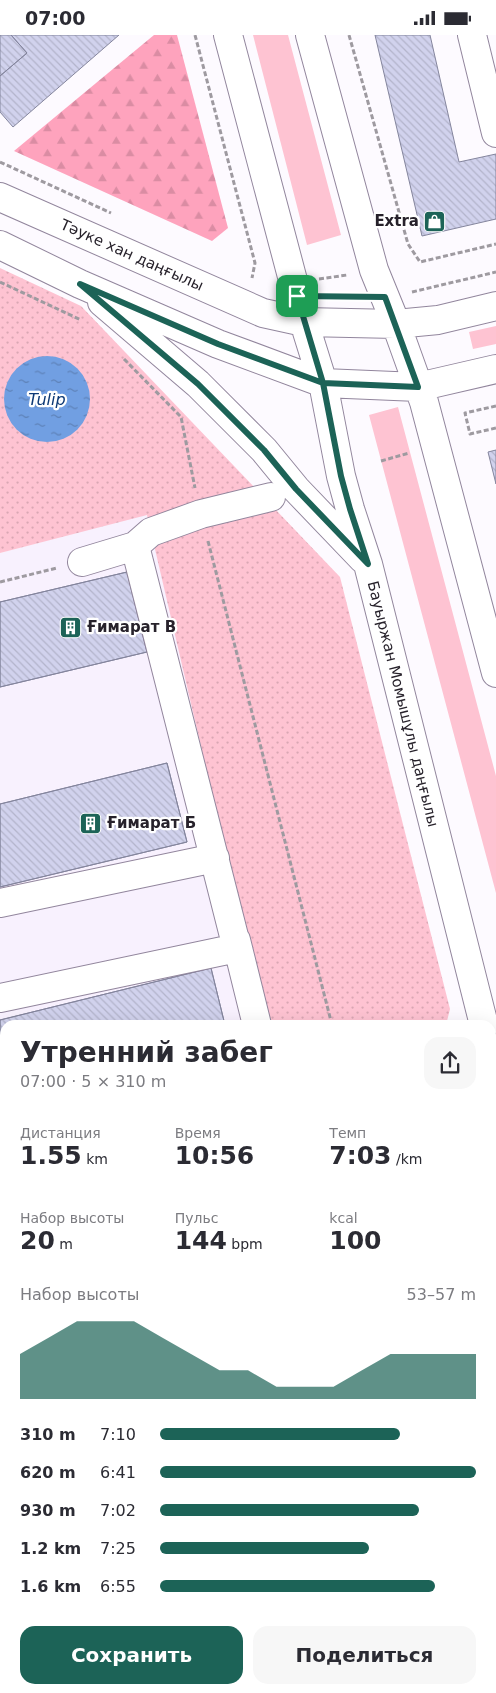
<!DOCTYPE html>
<html lang="ru">
<meta charset="utf-8">
<style>
body{margin:0;font-family:"DejaVu Sans",sans-serif;background:#f7f7f7;color:#2b2b33;height:100vh;display:flex;flex-direction:column;font-size:19px;white-space:nowrap}
*{box-sizing:border-box;margin:0}
p{font-size:16px;color:#7c7c81}
.icon{flex:none;width:28px;height:28px;fill:none;stroke:currentColor;stroke-width:2;stroke-linecap:round;stroke-linejoin:round}
.map{position:relative;flex:1;overflow:hidden}
.sheet{position:absolute;left:0px;top:985px;width:496px;height:674px;display:flex;flex-direction:column;background:#fff;border-radius:15px 15px 0 0;box-shadow:0 5px 20px #0002}
.sheet>*{flex:none}
.pin{position:absolute;display:grid;place-items:center;width:42px;height:42px;color:#fff;margin:-21px;border-radius:10px;box-shadow:0 2px 8px #0006}
.round{display:grid;place-items:center;flex:none;width:52px;height:52px;border-radius:15px;background:#f7f7f7}
.summary{display:flex;align-items:center;justify-content:space-between;height:85px;padding:0 20px}
h1{font-size:28px;font-weight:700;line-height:38px}
.figures{display:grid;grid-template-columns:repeat(3,1fr);gap:8px;height:85px;padding:5px 20px}
.figures div{display:grid;align-content:center}
.figures b{font-size:25px;font-weight:700}
.figures small{font-size:14px;font-weight:400}
.figures p{font-size:14px}
.chart{height:140px;padding:10px 20px}
.chart p{display:flex;justify-content:space-between}
.chart svg{width:100%;height:90px;margin-top:5px;fill:#1c6357;opacity:.7}
.cta{display:flex;gap:10px;margin-top:auto;padding:10px 20px}
.cta a{flex:1;height:58px;border-radius:15px;background:#1c6357;color:#fff;font-size:20px;font-weight:700;line-height:58px;text-align:center}
.cta a+a{background:#f7f7f7;color:#2b2b33}
ul{padding:0 20px;list-style:none;font-size:16px}
li{display:grid;grid-template-columns:80px 60px 1fr;align-items:center;height:38px}
li i{height:12px;border-radius:6px;background:#1c6357}
.status{display:flex;justify-content:space-between;align-items:center;height:35px;padding:0 25px;background:#fff;direction:ltr}
.status svg{height:14px;fill:currentColor}
.map>svg:first-child{display:block}
</style>
<div class="status"><b>07:00</b><svg viewBox="0 0 49 12"><path d="M0 12V9h3v3zM5 12V6h3v6zM10 12V3h3v9zM15 12V0h3v12zM26 1h20v11H26zM47 4h2v5h-2z"/></svg></div>
<div class="map">
<svg width="496" height="1658" viewBox="0 0 496 1658">
<defs>
<pattern id="forest-firs" width="22" height="20" patternUnits="userSpaceOnUse" patternTransform="scale(1.25)"><rect width="22" height="20" fill="#fea3bd"/><path d="M5 1l3.5 6h-7zM16 11l3.5 6h-7z" fill="#da8ca3"/></pattern>
<pattern id="park-dots" width="8" height="8" patternUnits="userSpaceOnUse" patternTransform="scale(1.25)"><rect width="8" height="8" fill="#fec3d2"/><path d="M2 2h.1M6 6h.1" fill="none" stroke="#daa7b4" stroke-width="1.8" stroke-linecap="round"/></pattern>
<pattern id="water-ripples" width="26" height="14" patternUnits="userSpaceOnUse" patternTransform="scale(1.25)"><rect width="26" height="14" fill="#719fe2"/><path d="M2 4q2-2 4 0t4 0M15 11q2-2 4 0t4 0" fill="none" stroke="#5d81b7"/></pattern>
<pattern id="building-back-hatch" width="6" height="6" patternUnits="userSpaceOnUse" patternTransform="scale(1.25)"><rect width="6" height="6" fill="#d1d2ed"/><path d="M-1 5l2 2M0 0l6 6M5-1l2 2" fill="none" stroke="#b3b4cb"/></pattern>
</defs>
<rect width="100%" height="100%" fill="#fdfaff"/>
<!-- built -->
<path fill="#f8f1fe" d="M147,479L266,990H5V1155L0,1156V518Z"/>
<!-- grass -->
<path fill="#fec3d2" d="M253,0H288L341,200L307,210Z
M496,291V309L473,314L469,297Z
M398,372L496,741V858L369,380Z
M5,1602V1654H240L244,1658H0V1604Z"/>
<!-- forest -->
<path fill="url(#forest-firs)" d="M154,0H177L228,193L212,206L14,116Z"/>
<!-- park -->
<path fill="url(#park-dots)" d="M0,233L81,271L340,542L450,974L446,990H266L147,480L0,518Z"/>
<!-- water -->
<path fill="url(#water-ripples)" d="M4 364a43 43 0 1 1 86 0a43 43 0 1 1-86 0Z"/>
<!-- building -->
<path fill="url(#building-back-hatch)" stroke="#84859d" d="M0,0H11L27,18L0,41Z
M11,0H119L13,92L0,77V41L27,18Z
M375,0H430L459,127L496,119V184L422,201Z
M496,415V449L488,417Z
M127,537L147,617L0,652V567Z
M127,537L147,617L0,652V567Z
M167,728L187,807L0,852V769Z
M167,728L187,807L0,852V769Z
M211,933L225,990H5V1062L0,1063V985Z
M211,933L225,990H5V1062L0,1063V985Z
M5,1341V1394L0,1395V1343Z
M491,1342L496,1358V1467L491,1468Z
M496,1522V1572L491,1554V1523Z"/>
<g fill="none" stroke-linecap="round" stroke-linejoin="round">
<defs>
<path id="minor" d="M228,0L304,287
M310,0L374,235L396,289
M472,0L496,98
M82,527L135,511L151,497L201,479L271,462
M0,868L215,823
M236,905L257,990
M0,963L237,913L135,511
M491,1139L496,1138
M0,1247L5,1246
M0,1438L5,1437
M491,1501L496,1500
M491,1639L496,1657
M289,1654V1658
M382,1654L383,1658"/>
<path id="major" d="M0,162L263,278L304,287L396,289L438,285L496,271
M0,210L80,249L218,309L323,348L418,352L496,334
M102,267L198,349L264,415L296,454L363,524
M304,287L323,348L341,441L350,474L368,529L484,990
M396,289L424,367L496,638
M491,1018L496,1036
M491,1224L496,1227"/>
</defs>
<!-- minor casing -->
<use href="#minor" stroke="#92869d" stroke-width="30"/>
<!-- major casing -->
<use href="#major" stroke="#92869d" stroke-width="30"/>
<!-- path -->
<path stroke="#9e9aa0" stroke-width="3" stroke-dasharray="5 2.5" stroke-linecap="butt" d="M195,0L255,228L252,243
M349,0L408,209L420,227L496,209
M0,127L111,178
M319,244L347,240
M0,247L81,285
M412,257L496,237
M124,324L181,382L195,453
M496,371L465,378L470,399L496,393
M381,426L409,418
M208,506L332,990
M0,547L57,533
M491,1082L496,1081
M0,1134L5,1156
M491,1173L496,1171
M0,1180L5,1179
M0,1199L5,1198
M0,1288L5,1287"/>
<!-- minor -->
<use href="#minor" stroke="#fff" stroke-width="28"/>
<!-- major -->
<use href="#major" stroke="#fff" stroke-width="28"/>
</g>
<g fill="none" stroke-linecap="round" stroke-linejoin="round">
<defs>
<path id="route" d="M297,261L323,348L218,309L80,249L198,349L264,415L296,454L368,529L350,474L341,441L323,348L418,352L385,262L297,261"/>
</defs>
<!-- route casing -->
<use href="#route" stroke="#fff" stroke-width="10"/>
<!-- route -->
<use href="#route" stroke="#1c6357" stroke-width="6"/>
</g>
<!-- icons -->
<defs>
<symbol id="shop-square" viewBox="-11 -11 22 22"><rect x="-9" y="-9" width="18" height="18" rx="4" fill="#1c6357" stroke="#fff"/><path d="M-5-2.5h2.3a2.7 3.5 0 0 1 5.4 0H5L5.5 6h-11ZM-1.5-2.5h3a1.5 2.3 0 0 0-3 0Z" fill="#fff"/></symbol>
<symbol id="building-square" viewBox="-11 -11 22 22"><rect x="-9" y="-9" width="18" height="18" rx="4" fill="#1c6357" stroke="#fff"/><path d="M-4-6H4V6H1V3H-1V6H-4ZM-2.5-4.3h1.7v1.8h-1.7ZM.8-4.3h1.7v1.8H.8ZM-2.5-1h1.7V.8h-1.7ZM.8-1h1.7V.8H.8Z" fill="#fff"/></symbol>
</defs>
<g fill-rule="evenodd">
<use href="#shop-square" x="422" y="174" width="25" height="25"/>
<use href="#building-square" x="58" y="580" width="25" height="25"/>
<use href="#building-square" x="78" y="776" width="25" height="25"/>
</g>
<g text-anchor="middle" stroke-width="4.5" stroke-linejoin="round" paint-order="stroke">
<!-- poi labels -->
<g font-size="15" font-weight="bold" fill="#27222b" stroke="#fff" text-anchor="start">
<text x="419" y="191" text-anchor="end">Extra</text>
<text x="87" y="597">Ғимарат В</text>
<text x="107" y="793">Ғимарат Б</text>
</g>
<!-- street labels -->
<g font-size="15" fill="#27222b" stroke="#fff">
<text transform="translate(132 220) rotate(24)" y="5">Тәуке хан даңғылы</text>
<text transform="translate(403 669) rotate(76)" y="5">Бауыржан Момышұлы даңғылы</text>
</g>
<!-- water labels -->
<g font-size="16" font-style="italic" fill="#0e3a76" stroke="#fff">
<text x="47" y="370">Tulip</text>
</g>
</g>
</svg>
<div class="pin" style="left:297px;top:261px;background:#1e9e55"><svg class="icon" aria-label="arrive" viewBox="0 0 24 24"><path d="M6 21V4h12l-3 4 3 4H6"/></svg></div>
<section class="sheet">
<div class="summary"><div><h1>Утренний забег</h1><p>07:00 · 5 × 310 m</p></div><a class="round"><svg class="icon" aria-label="share" viewBox="0 0 24 24"><path d="M12 15V3M7 8l5-5 5 5M5 13v7h14v-7"/></svg></a></div>
<div class="figures">
<div><p>Дистанция</p><b>1.55<small> km</small></b></div>
<div><p>Время</p><b>10:56</b></div>
<div><p>Темп</p><b>7:03<small> /km</small></b></div>
</div>
<div class="figures">
<div><p>Набор высоты</p><b>20<small> m</small></b></div>
<div><p>Пульс</p><b>144<small> bpm</small></b></div>
<div><p>kcal</p><b>100</b></div>
</div>
<div class="chart"><p><span>Набор высоты</span>53–57 m</p>
<svg viewBox="0 0 160 44" preserveAspectRatio="none"><path d="M0 44V22L10 14L20 6L30 6L40 6L50 14L60 22L70 30L80 30L90 38L100 38L110 38L120 30L130 22L140 22L150 22L160 22V44z"/></svg>
</div>
<ul>
<li><b>310 m</b>7:10<i style="width:76%"></i></li>
<li><b>620 m</b>6:41<i style="width:100%"></i></li>
<li><b>930 m</b>7:02<i style="width:82%"></i></li>
<li><b>1.2 km</b>7:25<i style="width:66%"></i></li>
<li><b>1.6 km</b>6:55<i style="width:87%"></i></li>
</ul>
<div class="cta"><a>Сохранить</a><a>Поделиться</a></div>
</section>
</div>
